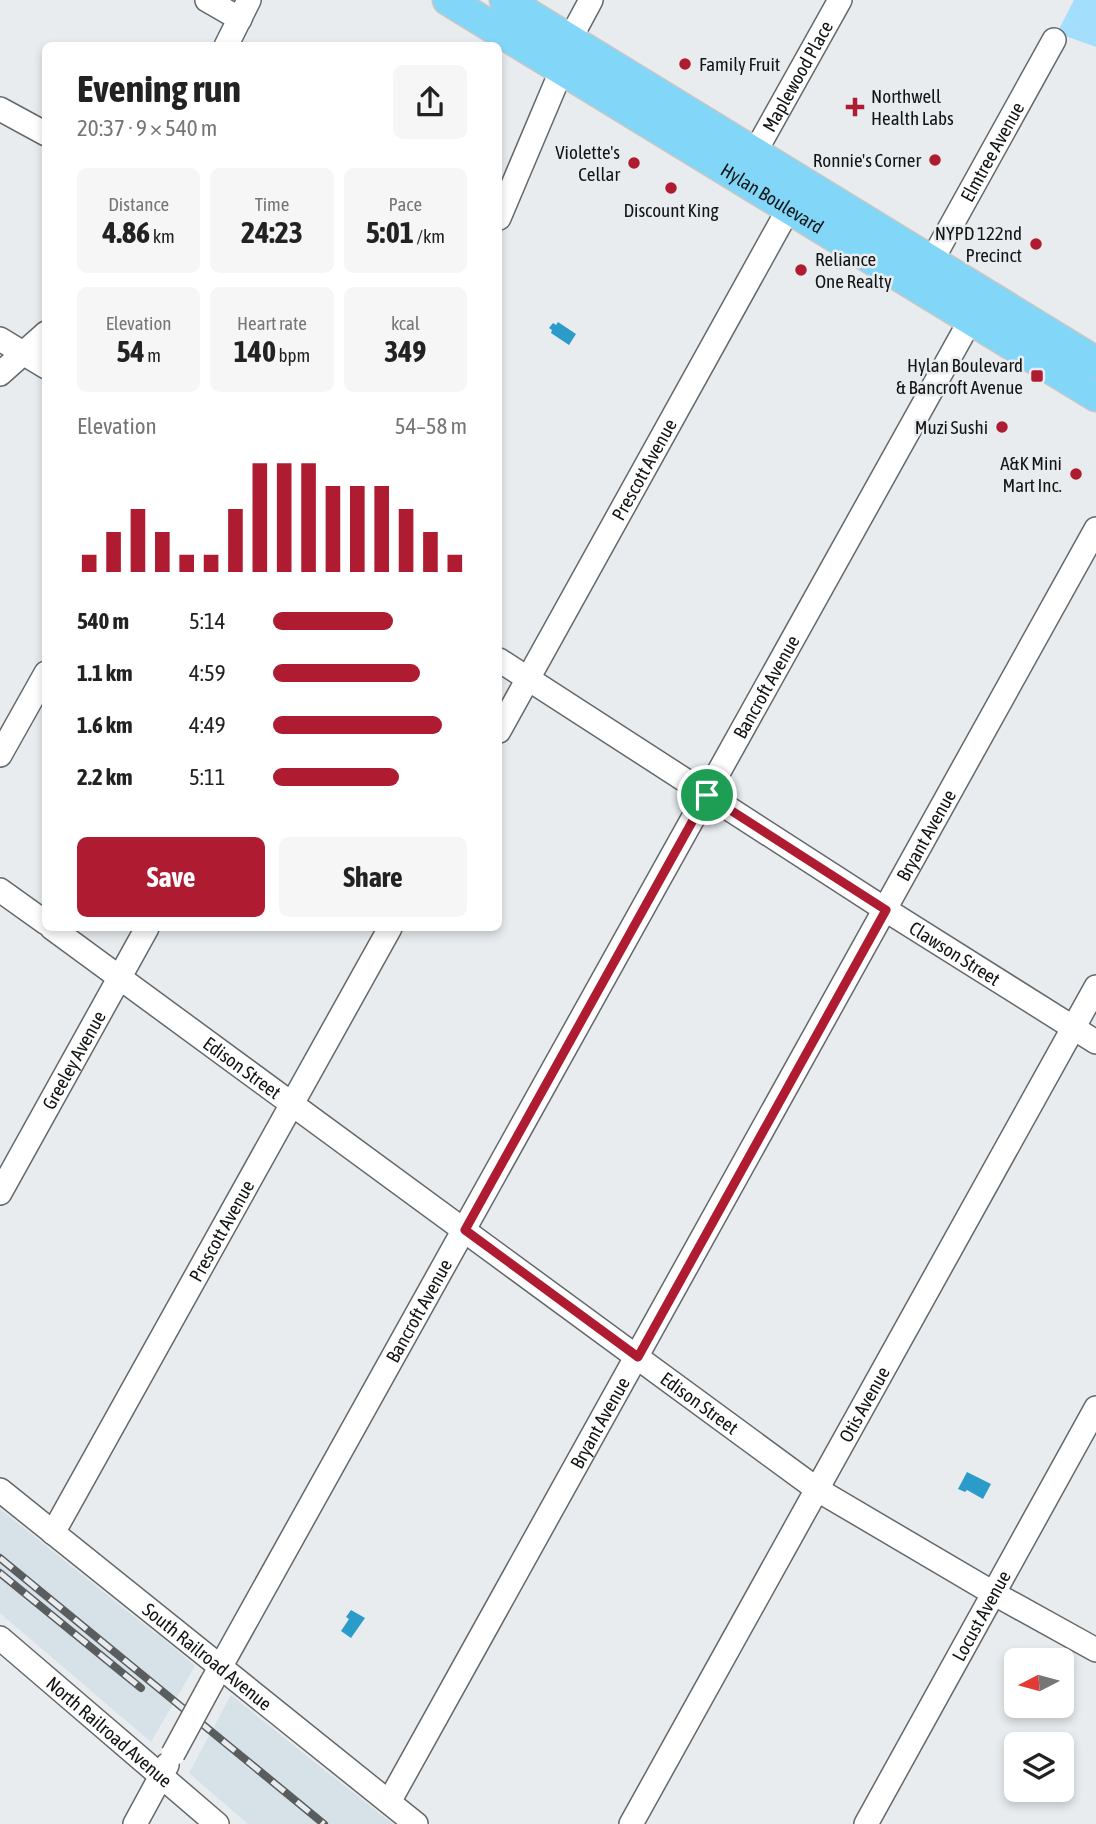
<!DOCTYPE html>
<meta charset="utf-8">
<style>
body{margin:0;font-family:"Asap Condensed",sans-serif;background:#f6f6f6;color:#222;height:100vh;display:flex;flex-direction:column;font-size:26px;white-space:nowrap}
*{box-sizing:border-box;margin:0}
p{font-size:23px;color:#767676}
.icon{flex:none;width:38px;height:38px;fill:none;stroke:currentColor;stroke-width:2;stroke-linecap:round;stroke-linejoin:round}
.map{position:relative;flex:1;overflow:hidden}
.panel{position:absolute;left:42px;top:42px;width:460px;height:889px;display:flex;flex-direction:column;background:#fff;border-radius:10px;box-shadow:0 4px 10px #0003}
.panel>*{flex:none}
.needle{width:46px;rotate:264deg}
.buttons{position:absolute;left:1004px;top:1648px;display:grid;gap:14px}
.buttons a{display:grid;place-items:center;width:70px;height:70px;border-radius:10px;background:#fff;box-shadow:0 4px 10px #0003;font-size:35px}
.pin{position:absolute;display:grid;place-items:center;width:60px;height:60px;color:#fff;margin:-30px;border:4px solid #fff;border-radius:50%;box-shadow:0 2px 7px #0007}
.round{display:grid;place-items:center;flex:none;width:74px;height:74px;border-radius:10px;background:#f6f6f6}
.overview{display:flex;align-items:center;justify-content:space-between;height:119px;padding:0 35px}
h1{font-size:38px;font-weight:700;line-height:52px}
.stats{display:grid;grid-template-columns:repeat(3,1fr);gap:10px;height:119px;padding:7px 35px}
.stats div{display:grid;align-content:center;border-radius:10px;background:#f6f6f6;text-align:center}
.stats b{font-size:30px;font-weight:700}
.stats small{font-size:19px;font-weight:400}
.stats p{font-size:19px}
.chart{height:196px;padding:14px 35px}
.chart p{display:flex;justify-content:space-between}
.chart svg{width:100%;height:126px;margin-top:7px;stroke:#af1c32;stroke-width:6}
.cta{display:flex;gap:14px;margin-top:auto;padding:14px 35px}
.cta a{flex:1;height:80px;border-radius:10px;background:#af1c32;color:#fff;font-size:28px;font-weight:700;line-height:80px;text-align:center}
.cta a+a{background:#f6f6f6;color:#222}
ul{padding:0 35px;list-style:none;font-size:23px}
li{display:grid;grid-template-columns:112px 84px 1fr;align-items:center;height:52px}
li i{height:18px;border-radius:9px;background:#af1c32}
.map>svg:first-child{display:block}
</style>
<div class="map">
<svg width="1096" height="1824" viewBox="0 0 1096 1824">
<rect width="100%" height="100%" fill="#e8ecee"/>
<!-- built -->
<path fill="#d6e1e8" d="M0,1509L157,1635L158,1634L195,1666L151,1742L0,1613Z
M231,1695L313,1761L393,1824H248L189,1773Z"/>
<!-- green -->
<path fill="#a3dffd" d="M1074,0H1096V47L1057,33Z"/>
<!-- water -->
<path fill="#2b9cc9" d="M558,322L576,334L569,345L551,333L552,330L549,328L553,323L556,325Z
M967,1472L991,1484L983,1499L967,1490L965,1492L958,1489Z
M351,1610L365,1618L351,1638L341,1631L349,1619L346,1617Z"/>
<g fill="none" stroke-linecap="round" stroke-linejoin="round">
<defs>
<g id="minor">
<path d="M207,0L240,19"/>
<path d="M569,41L591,0"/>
<path d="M226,46L249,0"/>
<path d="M0,109L46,134"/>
<path id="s1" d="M754,154L840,0"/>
<path d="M499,218L562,69"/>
<path id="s2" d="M931,262L1054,40"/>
<path d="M0,339L46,367"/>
<path d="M0,374L46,333"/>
<path id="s3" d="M499,660L886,910L1096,1042"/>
<path id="s4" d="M499,731L789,208"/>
<path d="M0,755L46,673"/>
<path d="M0,890L46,923"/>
<path id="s5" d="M52,928L818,1490L993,1593L1096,1650"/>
<path id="s6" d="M0,1193L147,928"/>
<path id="s7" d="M0,1490L416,1824"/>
<path id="s8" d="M53,1533L390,928"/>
<path id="s9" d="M0,1638L217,1824"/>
<path id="s10" d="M212,1682L971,319"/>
<path id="s11" d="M389,1802L1096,529"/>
<path d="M135,1824L167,1765"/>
<path id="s12" d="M631,1824L1096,987"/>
<path id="s13" d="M866,1824L1096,1408"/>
</g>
<g id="major">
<path id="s14" d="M448,0L1096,396"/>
<path d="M505,0L1096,362"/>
</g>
</defs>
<!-- minor casing -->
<use href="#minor" stroke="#64686a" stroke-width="26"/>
<!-- major casing -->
<use href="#major" stroke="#c6c7c7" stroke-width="33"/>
<!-- minor -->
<use href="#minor" stroke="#fff" stroke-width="23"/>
<!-- major -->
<use href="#major" stroke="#82d7f8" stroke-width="30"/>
<defs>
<path id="rail" d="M0,1558L324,1824
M0,1573L141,1688"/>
</defs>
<!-- rail casing -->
<use href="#rail" stroke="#5a5d5d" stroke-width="8"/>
<!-- rail -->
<use href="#rail" stroke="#e8ecee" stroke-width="5" stroke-dasharray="16" stroke-linecap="butt"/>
<defs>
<path id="minor-bridge" d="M173,1754L212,1682"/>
</defs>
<!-- minor-bridge casing -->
<use href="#minor-bridge" stroke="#64686a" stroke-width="26" stroke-linecap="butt"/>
<!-- minor-bridge -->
<use href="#minor-bridge" stroke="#fff" stroke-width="23"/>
</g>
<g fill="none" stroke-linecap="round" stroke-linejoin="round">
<defs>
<path id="route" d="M707,795L886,910L638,1357L465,1230Z"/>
</defs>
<!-- route casing -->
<use href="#route" stroke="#fff" stroke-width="14"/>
<!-- route -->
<use href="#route" stroke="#af1c32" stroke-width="9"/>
</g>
<!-- markers -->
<g fill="#af1c32" stroke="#e8ecee" stroke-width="2.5">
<circle cx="685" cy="64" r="7"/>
<path d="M851.5 96.5h7v7h7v7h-7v7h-7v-7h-7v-7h7z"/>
<circle cx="935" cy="160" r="7"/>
<circle cx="634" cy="163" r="7"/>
<circle cx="671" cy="188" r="7"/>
<circle cx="1036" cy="244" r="7"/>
<circle cx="801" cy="270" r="7"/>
<rect x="1030" y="369" width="14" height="14" rx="3.5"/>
<circle cx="1002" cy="427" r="7"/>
<circle cx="1076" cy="474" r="7"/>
</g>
<g text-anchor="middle" stroke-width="5" stroke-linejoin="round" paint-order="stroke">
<!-- poi labels -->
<g font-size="19" fill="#131515" stroke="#e8ecee" text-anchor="end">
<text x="699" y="71" text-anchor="start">Family Fruit</text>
<text x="871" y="103" text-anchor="start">Northwell<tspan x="871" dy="22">Health Labs</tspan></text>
<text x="620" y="159">Violette's<tspan x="620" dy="22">Cellar</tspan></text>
<text x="921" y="167">Ronnie's Corner</text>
<text x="671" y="217" text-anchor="middle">Discount King</text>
<text x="1022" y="240">NYPD 122nd<tspan x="1022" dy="22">Precinct</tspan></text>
<text x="815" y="266" text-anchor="start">Reliance<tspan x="815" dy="22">One Realty</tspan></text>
<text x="1023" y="372">Hylan Boulevard<tspan x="1023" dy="22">&amp; Bancroft Avenue</tspan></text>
<text x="988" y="434">Muzi Sushi</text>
<text x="1062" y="470">A&amp;K Mini<tspan x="1062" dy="22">Mart Inc.</tspan></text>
</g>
<!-- street labels -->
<g font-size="19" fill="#131515" stroke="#e8ecee">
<text dy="7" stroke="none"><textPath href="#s1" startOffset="89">Maplewood Place</textPath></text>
<text dy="7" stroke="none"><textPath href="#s2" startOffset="126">Elmtree Avenue</textPath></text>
<text dy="7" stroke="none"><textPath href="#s14" startOffset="380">Hylan Boulevard</textPath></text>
<text dy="7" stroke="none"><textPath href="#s4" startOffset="299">Prescott Avenue</textPath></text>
<text dy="7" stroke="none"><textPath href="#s10" startOffset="1139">Bancroft Avenue</textPath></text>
<text dy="7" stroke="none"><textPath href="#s11" startOffset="1106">Bryant Avenue</textPath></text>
<text dy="7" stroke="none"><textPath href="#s3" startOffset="542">Clawson Street</textPath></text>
<text dy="7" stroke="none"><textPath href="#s6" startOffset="152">Greeley Avenue</textPath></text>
<text dy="7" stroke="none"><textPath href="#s5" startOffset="236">Edison Street</textPath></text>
<text dy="7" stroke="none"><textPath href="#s8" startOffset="346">Prescott Avenue</textPath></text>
<text dy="7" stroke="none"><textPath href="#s10" startOffset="425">Bancroft Avenue</textPath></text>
<text dy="7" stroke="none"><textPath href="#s5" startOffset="803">Edison Street</textPath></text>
<text dy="7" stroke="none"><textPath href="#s12" startOffset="480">Otis Avenue</textPath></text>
<text dy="7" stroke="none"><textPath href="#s11" startOffset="434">Bryant Avenue</textPath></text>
<text dy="7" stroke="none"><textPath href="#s13" startOffset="238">Locust Avenue</textPath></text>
<text dy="7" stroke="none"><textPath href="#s7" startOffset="266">South Railroad Avenue</textPath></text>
<text dy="7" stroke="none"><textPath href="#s9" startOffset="144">North Railroad Avenue</textPath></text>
</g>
</g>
</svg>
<div class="buttons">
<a><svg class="needle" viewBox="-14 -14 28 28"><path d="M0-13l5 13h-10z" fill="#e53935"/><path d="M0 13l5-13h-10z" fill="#767676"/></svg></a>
<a><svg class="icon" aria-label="layers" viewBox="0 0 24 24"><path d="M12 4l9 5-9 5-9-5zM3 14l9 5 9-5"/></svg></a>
</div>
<div class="pin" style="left:707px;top:795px;background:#1e9e55"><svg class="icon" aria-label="arrive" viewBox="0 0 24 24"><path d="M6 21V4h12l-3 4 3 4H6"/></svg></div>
<section class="panel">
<div class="overview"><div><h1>Evening run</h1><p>20:37 · 9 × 540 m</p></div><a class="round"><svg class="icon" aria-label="share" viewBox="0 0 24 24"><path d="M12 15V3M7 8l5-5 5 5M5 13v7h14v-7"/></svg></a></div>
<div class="stats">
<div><p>Distance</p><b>4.86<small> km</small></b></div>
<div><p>Time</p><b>24:23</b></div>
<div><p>Pace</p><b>5:01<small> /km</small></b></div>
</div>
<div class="stats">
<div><p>Elevation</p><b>54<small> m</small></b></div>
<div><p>Heart rate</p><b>140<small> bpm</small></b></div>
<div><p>kcal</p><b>349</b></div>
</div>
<div class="chart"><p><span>Elevation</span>54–58 m</p>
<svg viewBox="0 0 160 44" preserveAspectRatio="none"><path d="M5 44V38M15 44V30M25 44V22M35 44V30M45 44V38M55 44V38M65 44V22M75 44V6M85 44V6M95 44V6M105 44V14M115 44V14M125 44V14M135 44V22M145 44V30M155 44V38"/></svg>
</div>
<ul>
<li><b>540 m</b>5:14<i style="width:62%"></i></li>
<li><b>1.1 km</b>4:59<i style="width:76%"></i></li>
<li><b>1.6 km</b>4:49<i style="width:87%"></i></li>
<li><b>2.2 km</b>5:11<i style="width:65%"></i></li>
</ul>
<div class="cta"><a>Save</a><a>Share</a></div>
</section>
</div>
